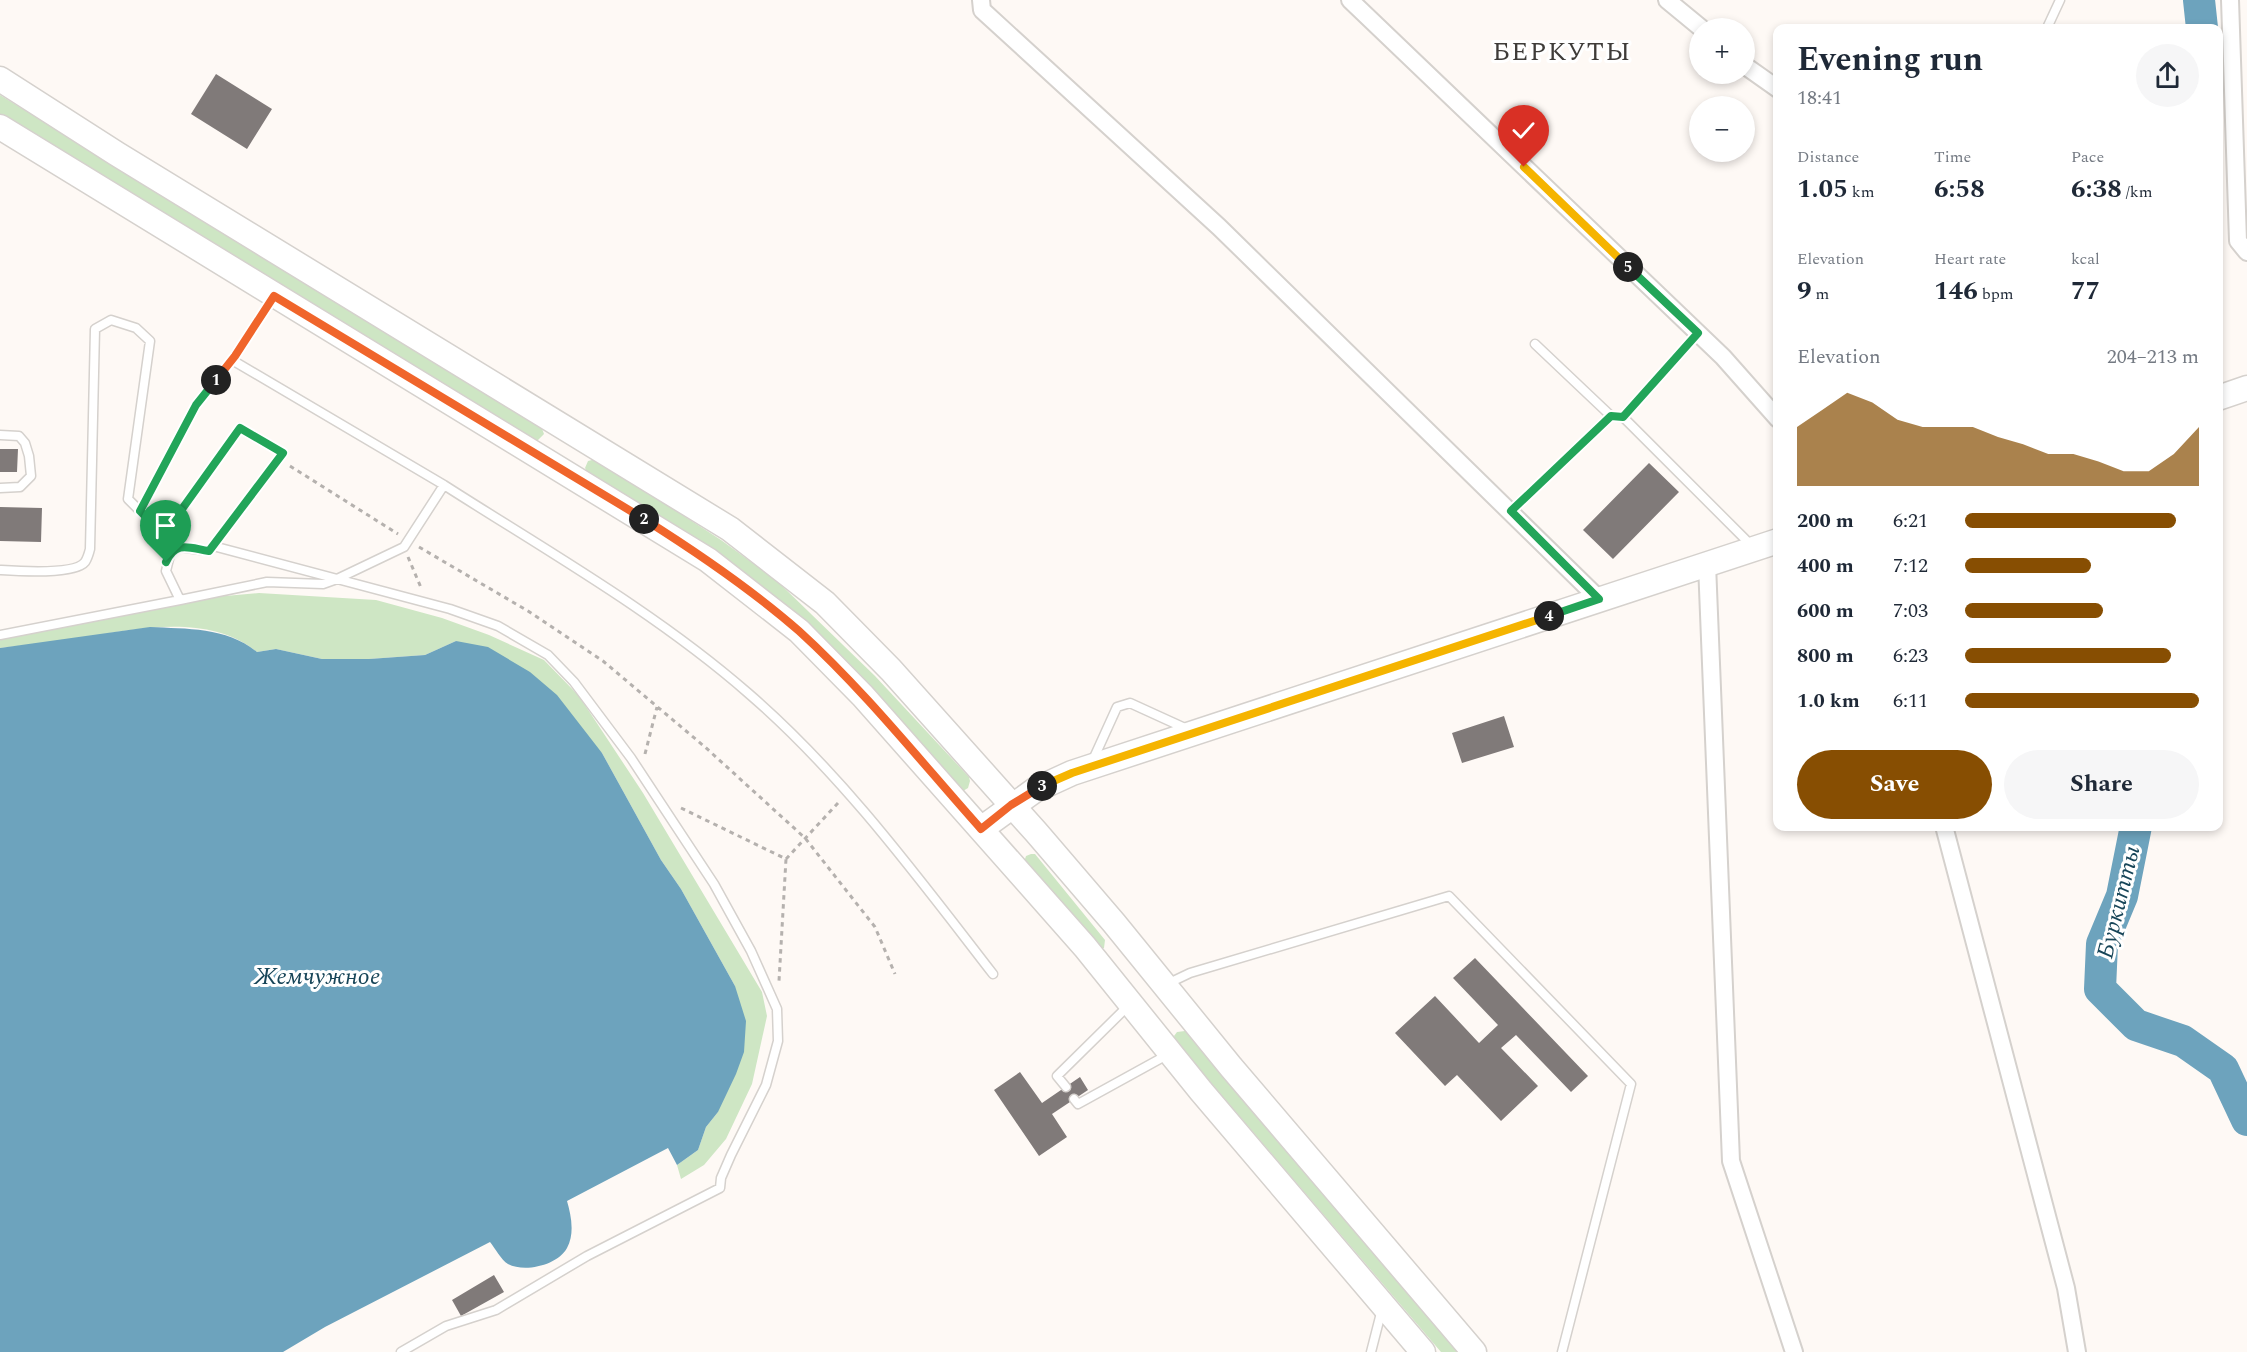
<!DOCTYPE html>
<meta charset="utf-8">
<style>
body{margin:0;font-family:Spectral,serif;background:#f6f6f7;color:#1f2937;height:100vh;display:flex;flex-direction:column;font-size:22px;white-space:nowrap}
*{box-sizing:border-box;margin:0}
p{font-size:20px;color:#747a83}
.icon{flex:none;width:33px;height:33px;fill:none;stroke:currentColor;stroke-width:2;stroke-linecap:round;stroke-linejoin:round}
.map{position:relative;flex:1;overflow:hidden}
.sheet{position:absolute;left:1773px;top:24px;width:450px;height:807px;display:flex;flex-direction:column;background:#fff;border-radius:12px;box-shadow:0 3px 9px #0003}
.sheet>*{flex:none}
.controls{position:absolute;left:1689px;top:18px;display:grid;gap:12px}
.controls a{display:grid;place-items:center;width:66px;height:66px;border-radius:50%;background:#fff;box-shadow:0 3px 9px #0003;font-size:30px}
.pin{position:absolute;display:grid;place-items:center;width:51px;height:51px;color:#fff;margin:-62px -26px;border-radius:50% 50% 50% 0;rotate:-45deg;box-shadow:0 0 6px #0007}
.pin .icon{rotate:45deg}
.km{position:absolute;width:30px;height:30px;margin:-15px;border-radius:50%;background:#222;color:#fff;font-size:16px;line-height:30px;text-align:center}
.round{display:grid;place-items:center;flex:none;width:63px;height:63px;border-radius:32px;background:#f6f6f7}
.overview{display:flex;align-items:center;justify-content:space-between;height:102px;padding:0 24px}
h1{font-size:33px;font-weight:700;line-height:45px}
.stats{display:grid;grid-template-columns:repeat(3,1fr);gap:9px;height:102px;padding:6px 24px}
.stats div{display:grid;align-content:center}
.stats b{font-size:26px;font-weight:700}
.stats small{font-size:16px;font-weight:400}
.stats p{font-size:16px}
.chart{height:168px;padding:12px 24px}
.chart p{display:flex;justify-content:space-between}
.chart svg{width:100%;height:108px;margin-top:6px;fill:#874e02;opacity:.7}
.action{display:flex;gap:12px;margin-top:auto;padding:12px 24px}
.action a{flex:1;height:69px;border-radius:36px;background:#874e02;color:#fff;font-size:24px;font-weight:700;line-height:69px;text-align:center}
.action a+a{background:#f6f6f7;color:#1f2937}
ul{padding:0 24px;list-style:none;font-size:20px}
li{display:grid;grid-template-columns:96px 72px 1fr;align-items:center;height:45px}
li i{height:15px;border-radius:8px;background:#874e02}
.map>svg:first-child{display:block}
</style>
<div class="map">
<svg width="2247" height="1352" viewBox="0 0 2247 1352">
<rect width="100%" height="100%" fill="#fef9f5"/>
<!-- green -->
<path fill="#cee6c4" d="M0,95L541,426L544,434L537,441L531,439L0,114Z
M596,459L721,540L776,580L875,676L969,777L970,781L968,788L963,791L959,789L865,688L765,589L713,552L588,473L585,468L588,461Z
M259,593L376,600L442,618L489,635L544,660L579,696L643,793L762,992L767,1016L752,1084L726,1139L704,1165L681,1179L677,1165L698,1150L706,1127L718,1112L735,986L681,889L661,860L602,753L456,641L425,655L369,659H322L276,649L257,652C207,611 131,630 74,639C49,643 24,645 0,648V635L180,600Z
M1031,854H1035L1105,940L1104,948H1099L1024,862L1026,856Z
M1185,1031L1191,1033L1461,1352H1441L1176,1042L1174,1036L1177,1032Z"/>
<!-- water -->
<path fill="#6da3bd" d="M150,627C187,629 227,627 257,652L276,649L322,659H369L425,655L456,641L488,647L530,672L557,695L602,753L661,860L681,889L735,986L746,1021L744,1052L736,1074L718,1112L706,1127L698,1150L677,1165L668,1148L567,1201C571,1215 575,1233 567,1248C558,1265 525,1273 508,1264C501,1260 495,1248 490,1242L325,1327L283,1352H0V648Z"/>
<g fill="none" stroke-linecap="round" stroke-linejoin="round">
<!-- river -->
<path stroke="#6da3bd" stroke-width="32" d="M2199,0L2202,28
M2136,826L2122,896L2102,944L2100,989L2136,1025L2183,1041L2223,1069L2247,1120"/>
</g>
<!-- building -->
<path fill="#807a79" d="M216,74L272,109L247,149L191,114Z
M0,449H18L17,472H0Z
M1649,463L1679,492L1613,559L1583,530Z
M0,507L42,508L41,542L0,541Z
M1504,716L1514,747L1462,763L1452,733Z
M1475,958L1588,1076L1571,1092L1516,1035L1501,1048L1538,1086L1501,1121L1457,1075L1445,1086L1395,1033L1435,996L1479,1043L1498,1025L1453,978Z
M1020,1072L1042,1103L1080,1077L1088,1090L1052,1114L1067,1137L1039,1156L994,1090Z
M494,1275L504,1292L461,1316L452,1300Z"/>
<g fill="none" stroke-linecap="round" stroke-linejoin="round">
<defs>
<path id="lane" d="M2047,28L2060,0
M1698,333L1623,417L1753,547
M1535,344L1611,416
M0,435L19,436L25,443L29,456L31,476L20,487L0,488
M444,485C547,551 655,612 748,693C842,774 917,876 993,974
M140,511L196,405L235,356L274,296
M1511,511L1611,416L1623,417
M213,546L450,609L498,626L548,655L574,682L631,758L714,884L751,951L777,1009L778,1041L766,1085L731,1155L721,1178L720,1188L587,1256L496,1310L446,1326L401,1352
M0,570C16,571 75,575 85,562C87,559 89,553 90,549L95,329L111,320L136,328L150,341L128,499L157,528L167,530L240,428L283,453L209,551L179,547L171,551L166,571L180,600L0,635
M180,600L267,582L323,584L337,579L404,547L444,485L232,360
M1092,762L1117,707L1130,703L1187,729
M1167,984L1190,973L1449,896L1631,1084L1562,1352
M1066,1087L1057,1076L1130,1004
M1074,1099L1078,1104L1167,1055
M1371,1352L1382,1309"/>
<path id="street" d="M981,0L982,10L1219,227L1599,599
M1350,0L1723,357L1778,419
M1667,0L1701,28
M2230,0L2238,241L2247,252
M1744,65L1778,89
M1707,564L1731,1161L1794,1352
M1944,826L2066,1288L2077,1352"/>
<path id="secondary" d="M0,79L117,154L730,529L825,603L891,670L1036,832L1114,923L1231,1067L1474,1352
M0,127L708,560L799,631L863,696L1085,947L1201,1091L1423,1352
M2218,398L2247,388
M981,829L1035,790L1072,773L1778,541"/>
</defs>
<!-- lane casing -->
<use href="#lane" stroke="#d5d1cd" stroke-width="11"/>
<!-- street casing -->
<use href="#street" stroke="#d5d1cd" stroke-width="20"/>
<!-- secondary casing -->
<use href="#secondary" stroke="#d5d1cd" stroke-width="27"/>
<!-- path -->
<path stroke="#b5b1ae" stroke-width="3" stroke-dasharray="4.5 4.5" stroke-linecap="butt" d="M290,466L398,534
M419,547L528,611L603,661L705,747L805,838L875,927L895,974
M408,557L422,590
M645,754L657,707
M681,808L786,859L779,981
M786,859L838,803"/>
<!-- lane -->
<use href="#lane" stroke="#fff" stroke-width="8"/>
<!-- street -->
<use href="#street" stroke="#fff" stroke-width="16"/>
<!-- secondary -->
<use href="#secondary" stroke="#fff" stroke-width="24"/>
</g>
<g fill="none" stroke-linecap="round" stroke-linejoin="round">
<defs>
<path id="split-1" d="M166,562C176,540 189,548 209,551L283,453L240,428L167,530L157,528L140,511L196,405L216,380"/>
<path id="split-2" d="M216,380L235,356L274,296L644,519"/>
<path id="split-3" d="M644,519C698,553 751,589 799,631C865,691 922,763 981,829L1011,805L1042,786"/>
<path id="split-4" d="M1042,786L1072,773L1549,616"/>
<path id="split-5" d="M1549,616L1599,599L1511,511L1611,416L1623,417L1698,333L1628,267"/>
<path id="split-6" d="M1524,167L1628,267"/>
</defs>
<!-- split-1 casing -->
<use href="#split-1" stroke="#fff" stroke-width="12"/>
<!-- split-2 casing -->
<use href="#split-2" stroke="#fff" stroke-width="12"/>
<!-- split-3 casing -->
<use href="#split-3" stroke="#fff" stroke-width="12"/>
<!-- split-4 casing -->
<use href="#split-4" stroke="#fff" stroke-width="12"/>
<!-- split-5 casing -->
<use href="#split-5" stroke="#fff" stroke-width="12"/>
<!-- split-6 casing -->
<use href="#split-6" stroke="#fff" stroke-width="12"/>
<!-- split-1 -->
<use href="#split-1" stroke="#22a559" stroke-width="8"/>
<!-- split-2 -->
<use href="#split-2" stroke="#f0652b" stroke-width="8"/>
<!-- split-3 -->
<use href="#split-3" stroke="#f0652b" stroke-width="8"/>
<!-- split-4 -->
<use href="#split-4" stroke="#f5b400" stroke-width="8"/>
<!-- split-5 -->
<use href="#split-5" stroke="#22a559" stroke-width="8"/>
<!-- split-6 -->
<use href="#split-6" stroke="#f5b400" stroke-width="8"/>
</g>
<g text-anchor="middle" stroke-width="6" stroke-linejoin="round" paint-order="stroke">
<!-- water labels -->
<g font-size="24" font-style="italic" fill="#174558" stroke="#fff">
<text transform="translate(2118 902) rotate(-76)" y="8">Буркитты</text>
<text x="317" y="984">Жемчужное</text>
</g>
<!-- quarter labels -->
<g font-size="26" letter-spacing="1.5" fill="#3f3c39" stroke="#fff">
<text x="1562" y="60">БЕРКУТЫ</text>
</g>
</g>
</svg>
<div class="controls">
<a>+</a>
<a>−</a>
</div>
<div class="pin" style="left:166px;top:562px;background:#1e9e55"><svg class="icon" aria-label="arrive" viewBox="0 0 24 24"><path d="M6 21V4h12l-3 4 3 4H6"/></svg></div>
<div class="pin" style="left:1524px;top:167px;background:#d93025"><svg class="icon" aria-label="check" viewBox="0 0 24 24"><path d="M5 12l5 5 9-10"/></svg></div>
<b class="km" style="left:216px;top:380px">1</b>
<b class="km" style="left:644px;top:519px">2</b>
<b class="km" style="left:1042px;top:786px">3</b>
<b class="km" style="left:1549px;top:616px">4</b>
<b class="km" style="left:1628px;top:267px">5</b>
<section class="sheet">
<div class="overview"><div><h1>Evening run</h1><p>18:41</p></div><a class="round"><svg class="icon" aria-label="share" viewBox="0 0 24 24"><path d="M12 15V3M7 8l5-5 5 5M5 13v7h14v-7"/></svg></a></div>
<div class="stats">
<div><p>Distance</p><b>1.05<small> km</small></b></div>
<div><p>Time</p><b>6:58</b></div>
<div><p>Pace</p><b>6:38<small> /km</small></b></div>
</div>
<div class="stats">
<div><p>Elevation</p><b>9<small> m</small></b></div>
<div><p>Heart rate</p><b>146<small> bpm</small></b></div>
<div><p>kcal</p><b>77</b></div>
</div>
<div class="chart"><p><span>Elevation</span>204–213 m</p>
<svg viewBox="0 0 160 44" preserveAspectRatio="none"><path d="M0 44V20L10 13L20 6L30 10L40 17L50 20L60 20L70 20L80 24L90 27L100 31L110 31L120 34L130 38L140 38L150 31L160 20V44z"/></svg>
</div>
<ul>
<li><b>200 m</b>6:21<i style="width:90%"></i></li>
<li><b>400 m</b>7:12<i style="width:54%"></i></li>
<li><b>600 m</b>7:03<i style="width:59%"></i></li>
<li><b>800 m</b>6:23<i style="width:88%"></i></li>
<li><b>1.0 km</b>6:11<i style="width:100%"></i></li>
</ul>
<div class="action"><a>Save</a><a>Share</a></div>
</section>
</div>
